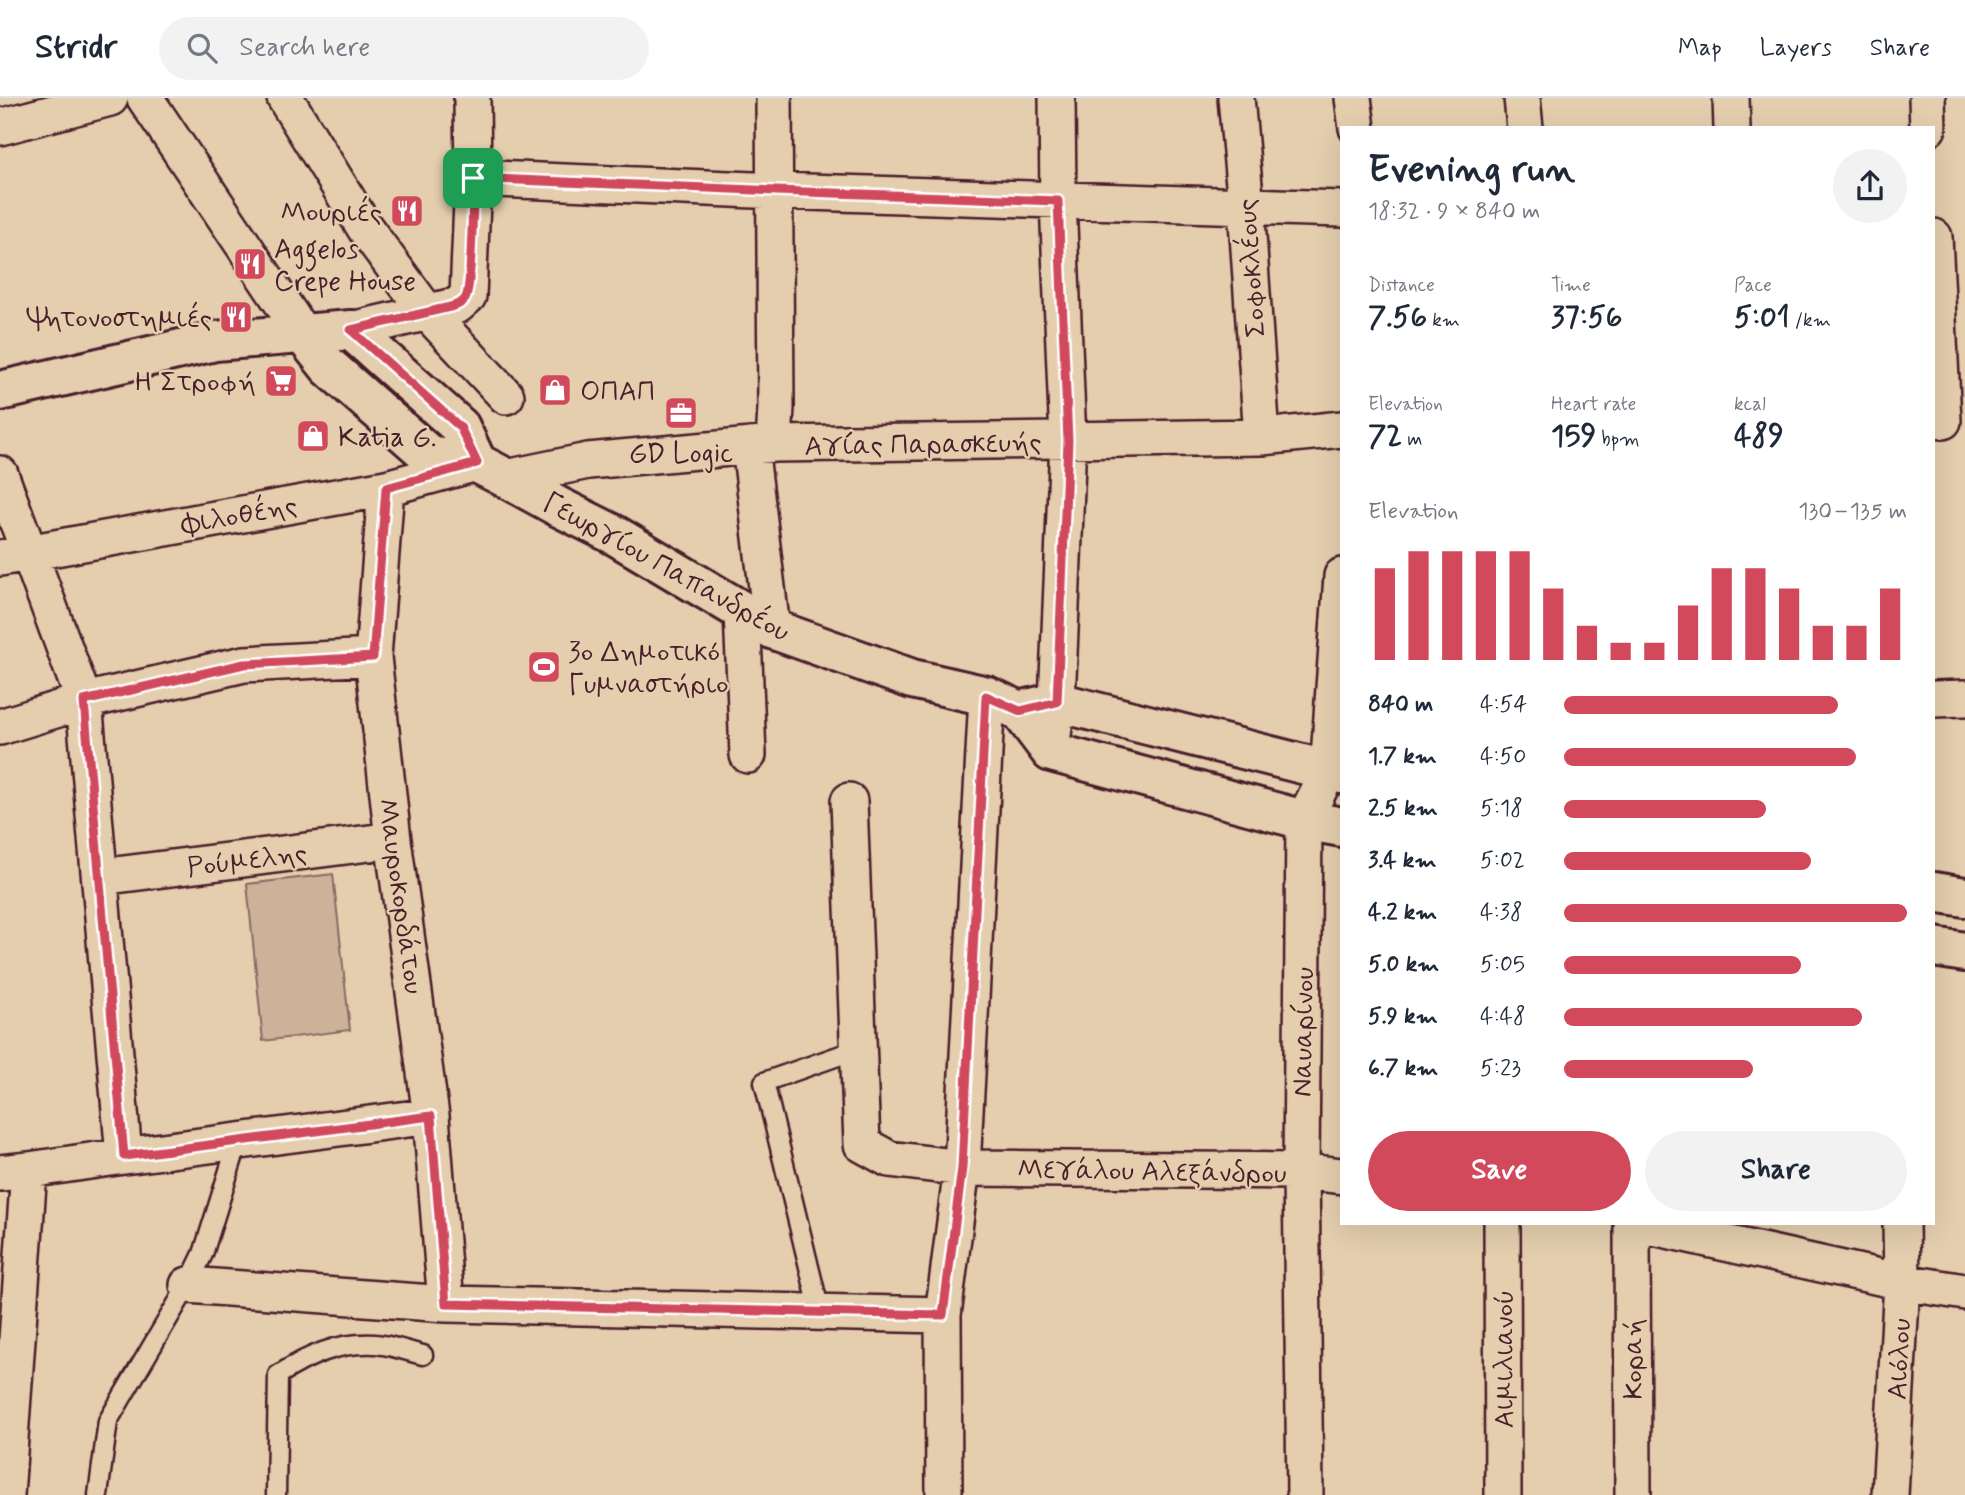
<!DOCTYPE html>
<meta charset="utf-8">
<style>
body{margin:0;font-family:Mynerve,sans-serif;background:#f2f2f3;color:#1f2937;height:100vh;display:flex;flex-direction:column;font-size:26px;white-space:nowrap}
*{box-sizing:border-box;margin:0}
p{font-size:23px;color:#747a83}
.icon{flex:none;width:38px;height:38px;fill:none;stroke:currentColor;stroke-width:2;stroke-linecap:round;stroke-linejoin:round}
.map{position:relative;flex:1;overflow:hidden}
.drawer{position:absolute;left:1340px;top:28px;width:595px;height:1099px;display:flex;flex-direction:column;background:#fff;border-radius:0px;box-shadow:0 7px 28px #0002}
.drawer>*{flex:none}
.pin{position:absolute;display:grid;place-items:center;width:60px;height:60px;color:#fff;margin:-30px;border-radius:14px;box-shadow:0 4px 10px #0006}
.round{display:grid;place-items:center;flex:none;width:74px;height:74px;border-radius:37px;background:#f2f2f3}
.summary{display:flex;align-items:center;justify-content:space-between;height:119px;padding:0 28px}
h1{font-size:38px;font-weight:800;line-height:52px}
.figures{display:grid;grid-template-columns:repeat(3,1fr);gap:10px;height:119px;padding:7px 28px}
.figures div{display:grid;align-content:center}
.figures b{font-size:30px;font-weight:800}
.figures small{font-size:19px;font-weight:400}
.figures p{font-size:19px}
.chart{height:196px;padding:14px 28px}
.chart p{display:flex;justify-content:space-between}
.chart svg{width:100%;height:126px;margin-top:7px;stroke:#d1495b;stroke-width:6}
.cta{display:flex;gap:14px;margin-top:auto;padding:14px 28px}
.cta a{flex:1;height:80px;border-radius:42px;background:#d1495b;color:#fff;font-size:28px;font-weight:800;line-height:80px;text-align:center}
.cta a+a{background:#f2f2f3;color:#1f2937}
ul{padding:0 28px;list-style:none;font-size:23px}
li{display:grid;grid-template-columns:112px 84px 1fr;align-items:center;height:52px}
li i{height:18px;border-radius:9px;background:#d1495b}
header{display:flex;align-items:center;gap:42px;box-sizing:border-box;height:98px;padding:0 35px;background:#fff;border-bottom:2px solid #e0e1e3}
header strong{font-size:33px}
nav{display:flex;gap:38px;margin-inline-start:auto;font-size:24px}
.search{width:490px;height:63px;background:#f2f2f3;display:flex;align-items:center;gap:18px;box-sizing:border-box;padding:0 24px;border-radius:38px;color:#747a83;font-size:26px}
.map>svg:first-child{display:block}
</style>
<header>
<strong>Stridr</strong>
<div class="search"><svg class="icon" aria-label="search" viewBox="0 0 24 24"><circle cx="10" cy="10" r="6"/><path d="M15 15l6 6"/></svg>Search here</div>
<nav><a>Map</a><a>Layers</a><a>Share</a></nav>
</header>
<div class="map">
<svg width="1965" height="1397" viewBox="0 0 1965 1397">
<rect width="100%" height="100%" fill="#e4ceae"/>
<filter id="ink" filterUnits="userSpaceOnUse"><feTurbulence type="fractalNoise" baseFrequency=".0143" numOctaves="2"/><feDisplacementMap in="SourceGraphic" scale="14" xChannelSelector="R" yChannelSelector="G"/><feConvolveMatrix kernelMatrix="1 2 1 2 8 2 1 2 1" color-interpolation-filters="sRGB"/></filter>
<g filter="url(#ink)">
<!-- green -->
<path fill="#cbb299" stroke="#8a6862" stroke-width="2" d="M333,776L350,932L263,943L247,786Z"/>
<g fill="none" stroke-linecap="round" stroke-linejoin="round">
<defs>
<path id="service" d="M820,1214L764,984L858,951
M98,1397L108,1323L188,1187L203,1156L238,1044
M276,1397L278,1277C308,1258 337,1244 375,1246C390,1247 407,1253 423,1257"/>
<path id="minor" d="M145,0L303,236
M285,0L365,130L427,214L506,298
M774,0L776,309L774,346
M1236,0L1246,108L1262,339
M1353,0L1357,30
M1522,0L1525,30
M1731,0L1732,30
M1927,0L1928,30
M0,29L110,0
M473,80L776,93L1342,111
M1934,139L1943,323
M351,232L446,210L458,207L468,198L473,80L472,0
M750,348L772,531
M0,376L84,603L124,1058
M506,380L588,363L774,346L1262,339L1342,331
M386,390L373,559L393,742L431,1018L446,1206
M0,460L386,390L477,365
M742,514L748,657
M1934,601L1965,600
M0,629L84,603L244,566L373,559
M1051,654L1057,604L1068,343L1058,103L1057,0
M849,703L862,1046L889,1061L962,1070L1301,1073L1342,1078
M100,779L393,742
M0,1075L29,1072L124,1058L431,1018
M1502,1125L1503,1397
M1632,1125L1633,1397
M1635,1125L1902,1184L1965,1194
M188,1187L446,1206L943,1217
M6,1397L29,1072
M944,1397L943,1217L962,1070L987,598
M1305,1397L1301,1073L1304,722L1328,674L1342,478
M1890,1397L1902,1184L1901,1125"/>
<path id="tertiary" d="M303,236L329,269L429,357L477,365L506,380L557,408L613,436L772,531L912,581L987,598L1020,613L1051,654L1304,722L1342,729
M0,293L215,243L351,232L460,329L477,365
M1020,613L1057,604L1342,676
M1934,794L1965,799
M1934,849L1965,854"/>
</defs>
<!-- service casing -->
<use href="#service" stroke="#4a1f2b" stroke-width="23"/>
<!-- minor casing -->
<use href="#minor" stroke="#4a1f2b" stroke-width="40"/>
<!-- tertiary casing -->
<use href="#tertiary" stroke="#4a1f2b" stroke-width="44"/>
<!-- service -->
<use href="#service" stroke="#e4ceae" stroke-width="18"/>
<!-- minor -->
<use href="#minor" stroke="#e4ceae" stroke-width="35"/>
<!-- tertiary -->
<use href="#tertiary" stroke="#e4ceae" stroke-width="38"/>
</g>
</g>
<g fill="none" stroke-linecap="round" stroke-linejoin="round" filter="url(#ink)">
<defs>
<path id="route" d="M473,80L776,93L1058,103L1068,343L1057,604L1020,613L986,598L962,1070L943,1217L446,1206L431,1018L124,1058L84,603L244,566L373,559L386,390L477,365L460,329L351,232L446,210C453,208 461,207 465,201C472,193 473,96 473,80Z"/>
</defs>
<!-- route casing -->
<use href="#route" stroke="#fff" stroke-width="14"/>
<!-- route -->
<use href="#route" stroke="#d1495b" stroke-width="9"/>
</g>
<!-- icons -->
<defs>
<symbol id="restaurant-square" viewBox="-11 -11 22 22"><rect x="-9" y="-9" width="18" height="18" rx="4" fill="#d1495b" stroke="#e4ceae"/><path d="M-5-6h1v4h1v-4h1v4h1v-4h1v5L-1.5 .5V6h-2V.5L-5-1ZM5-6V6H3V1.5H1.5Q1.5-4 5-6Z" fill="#fff"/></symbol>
<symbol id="supermarket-square" viewBox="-11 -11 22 22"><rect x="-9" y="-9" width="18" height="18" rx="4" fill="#d1495b" stroke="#e4ceae"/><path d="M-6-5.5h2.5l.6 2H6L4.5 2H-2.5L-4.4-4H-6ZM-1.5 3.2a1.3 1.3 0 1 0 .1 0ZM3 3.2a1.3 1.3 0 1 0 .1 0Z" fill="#fff"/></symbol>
<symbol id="shop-square" viewBox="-11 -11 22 22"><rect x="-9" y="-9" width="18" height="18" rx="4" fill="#d1495b" stroke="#e4ceae"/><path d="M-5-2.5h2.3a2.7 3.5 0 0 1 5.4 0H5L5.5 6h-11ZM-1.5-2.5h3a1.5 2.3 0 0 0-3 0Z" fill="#fff"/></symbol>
<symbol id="office-square" viewBox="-11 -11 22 22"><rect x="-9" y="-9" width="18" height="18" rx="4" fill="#d1495b" stroke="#e4ceae"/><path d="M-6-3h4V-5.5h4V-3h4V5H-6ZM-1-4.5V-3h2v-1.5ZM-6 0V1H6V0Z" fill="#fff"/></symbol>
<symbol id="stadium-square" viewBox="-11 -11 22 22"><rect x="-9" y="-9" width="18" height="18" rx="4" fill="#d1495b" stroke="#e4ceae"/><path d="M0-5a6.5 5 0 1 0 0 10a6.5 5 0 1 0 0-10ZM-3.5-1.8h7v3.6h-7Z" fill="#fff"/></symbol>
</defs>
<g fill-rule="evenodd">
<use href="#restaurant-square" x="388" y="94" width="38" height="38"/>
<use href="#restaurant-square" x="231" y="147" width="38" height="38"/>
<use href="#restaurant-square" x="217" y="200" width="38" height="38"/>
<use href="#supermarket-square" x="262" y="264" width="38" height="38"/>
<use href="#shop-square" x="536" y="273" width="38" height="38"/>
<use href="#office-square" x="662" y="296" width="38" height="38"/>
<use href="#shop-square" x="294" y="319" width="38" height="38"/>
<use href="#stadium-square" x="525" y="550" width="38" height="38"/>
</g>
<g text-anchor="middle" stroke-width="5" stroke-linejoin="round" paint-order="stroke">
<!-- poi labels -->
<g font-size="28" fill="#4a1f2b" stroke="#e4ceae" text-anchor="start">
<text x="382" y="123" text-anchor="end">Μουριές</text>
<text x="274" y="160">Aggelos<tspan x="274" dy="32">Crepe House</tspan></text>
<text x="212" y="229" text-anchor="end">Ψητονοστημιές</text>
<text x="256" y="293" text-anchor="end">Η Στροφή</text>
<text x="580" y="302">ΟΠΑΠ</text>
<text x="338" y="348">Katia G.</text>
<text x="681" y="364" text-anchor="middle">GD Logic</text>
<text x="568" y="563">3ο Δημοτικό<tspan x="568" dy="32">Γυμναστήριο</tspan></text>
</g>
<!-- street labels -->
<g font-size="28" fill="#4a1f2b" stroke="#e4ceae">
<text transform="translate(1250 170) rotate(-94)" y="10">Σοφοκλέους</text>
<text transform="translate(923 345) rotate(-1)" y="10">Αγίας Παρασκευής</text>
<text transform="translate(239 416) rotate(-10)" y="10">Φιλοθέης</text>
<text transform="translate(667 468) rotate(29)" y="10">Γεωργίου Παπανδρέου</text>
<text transform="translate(247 761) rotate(-7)" y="10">Ρούμελης</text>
<text transform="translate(402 798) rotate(82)" y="10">Μαυροκορδάτου</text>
<text transform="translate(1302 934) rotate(-89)" y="10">Ναυαρίνου</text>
<text transform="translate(1152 1072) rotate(1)" y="10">Μεγάλου Αλεξάνδρου</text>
<text transform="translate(1503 1261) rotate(-90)" y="10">Αιμιλιανού</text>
<text transform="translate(1632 1261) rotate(-90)" y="10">Κοραή</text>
<text transform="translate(1898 1261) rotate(-87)" y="10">Αιόλου</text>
</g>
</g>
</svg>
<div class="pin" style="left:473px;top:80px;background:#1e9e55"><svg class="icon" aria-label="arrive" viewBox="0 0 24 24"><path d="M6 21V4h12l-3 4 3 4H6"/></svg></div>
<section class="drawer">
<div class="summary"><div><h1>Evening run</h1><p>18:32 · 9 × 840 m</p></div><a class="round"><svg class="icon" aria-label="share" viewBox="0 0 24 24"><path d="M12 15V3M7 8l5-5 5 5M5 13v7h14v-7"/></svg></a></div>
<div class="figures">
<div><p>Distance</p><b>7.56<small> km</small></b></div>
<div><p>Time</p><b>37:56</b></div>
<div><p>Pace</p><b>5:01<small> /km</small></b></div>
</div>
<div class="figures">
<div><p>Elevation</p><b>72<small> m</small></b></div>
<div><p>Heart rate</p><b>159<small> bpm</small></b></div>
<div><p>kcal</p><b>489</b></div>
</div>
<div class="chart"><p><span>Elevation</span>130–135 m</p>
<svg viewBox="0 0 160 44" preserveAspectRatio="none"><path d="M5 44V12M15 44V6M25 44V6M35 44V6M45 44V6M55 44V19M65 44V32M75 44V38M85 44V38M95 44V25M105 44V12M115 44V12M125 44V19M135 44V32M145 44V32M155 44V19"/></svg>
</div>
<ul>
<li><b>840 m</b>4:54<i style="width:80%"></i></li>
<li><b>1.7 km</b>4:50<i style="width:85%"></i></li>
<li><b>2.5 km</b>5:18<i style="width:59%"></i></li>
<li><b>3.4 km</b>5:02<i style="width:72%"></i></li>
<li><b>4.2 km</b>4:38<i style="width:100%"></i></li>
<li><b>5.0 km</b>5:05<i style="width:69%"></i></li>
<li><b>5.9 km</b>4:48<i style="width:87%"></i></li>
<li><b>6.7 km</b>5:23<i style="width:55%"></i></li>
</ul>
<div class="cta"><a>Save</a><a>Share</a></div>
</section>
</div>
